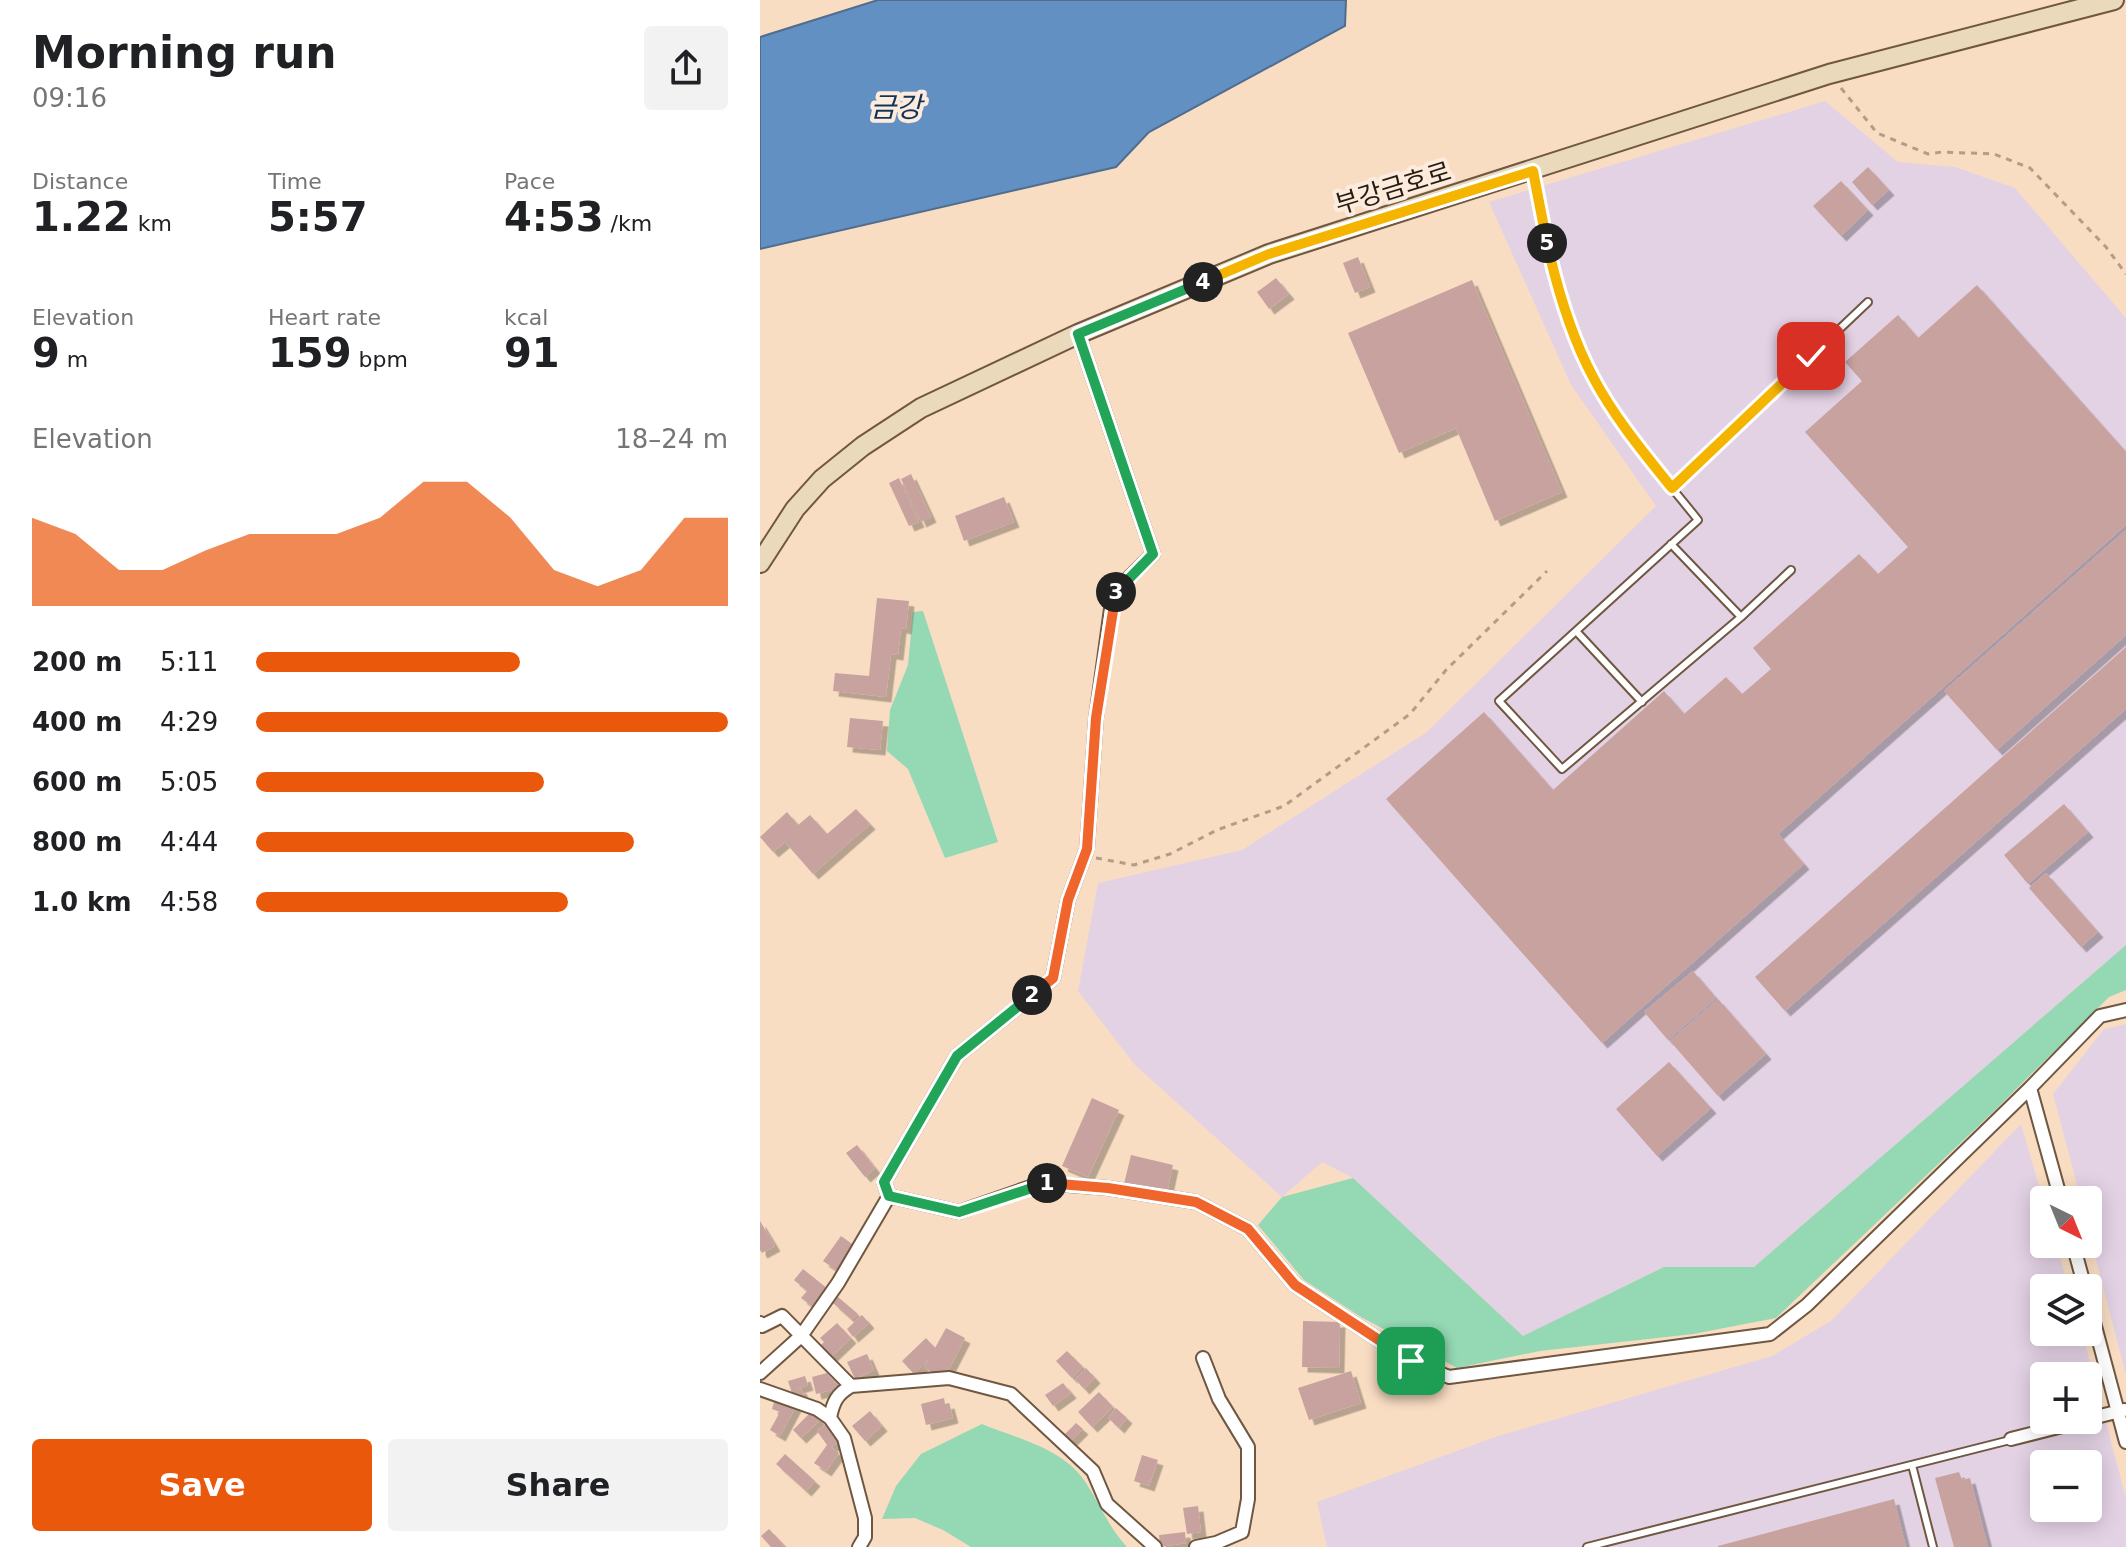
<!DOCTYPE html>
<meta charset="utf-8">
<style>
body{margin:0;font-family:"DejaVu Sans","Noto Sans KR",sans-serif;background:#f2f2f2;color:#202124;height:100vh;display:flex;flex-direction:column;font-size:30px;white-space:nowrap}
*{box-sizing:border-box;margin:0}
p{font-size:26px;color:#757577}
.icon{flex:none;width:44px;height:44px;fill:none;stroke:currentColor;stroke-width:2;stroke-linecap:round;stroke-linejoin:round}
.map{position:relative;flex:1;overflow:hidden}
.sheet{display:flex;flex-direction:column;background:#fff;width:760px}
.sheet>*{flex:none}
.needle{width:52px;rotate:137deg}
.fabs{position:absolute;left:1270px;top:1186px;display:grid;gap:16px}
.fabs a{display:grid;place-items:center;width:72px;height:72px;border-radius:8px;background:#fff;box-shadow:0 4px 20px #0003;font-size:40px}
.pin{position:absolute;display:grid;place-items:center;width:68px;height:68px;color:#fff;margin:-34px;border-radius:16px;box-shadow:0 4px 12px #0006}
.km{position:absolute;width:40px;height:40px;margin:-20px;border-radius:50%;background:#222;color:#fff;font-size:22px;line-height:40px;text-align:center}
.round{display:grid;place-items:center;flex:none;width:84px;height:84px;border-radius:8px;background:#f2f2f2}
.overview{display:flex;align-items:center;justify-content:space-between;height:136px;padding:0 32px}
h1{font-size:44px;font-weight:700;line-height:60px}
.stats{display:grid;grid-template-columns:repeat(3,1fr);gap:12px;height:136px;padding:8px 32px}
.stats div{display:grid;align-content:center}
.stats b{font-size:40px;font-weight:700}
.stats small{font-size:22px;font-weight:400}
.stats p{font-size:22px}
.chart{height:224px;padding:16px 32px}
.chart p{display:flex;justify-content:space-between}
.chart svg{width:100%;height:144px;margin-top:8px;fill:#ea580c;opacity:.7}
.button{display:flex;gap:16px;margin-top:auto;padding:16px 32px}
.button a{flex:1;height:92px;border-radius:8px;background:#ea580c;color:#fff;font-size:32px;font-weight:700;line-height:92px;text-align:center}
.button a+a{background:#f2f2f2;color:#202124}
ul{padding:0 32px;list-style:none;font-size:26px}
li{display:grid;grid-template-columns:128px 96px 1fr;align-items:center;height:60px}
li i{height:20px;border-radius:10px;background:#ea580c}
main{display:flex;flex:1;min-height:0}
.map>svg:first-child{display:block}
</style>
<main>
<section class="sheet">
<div class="overview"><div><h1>Morning run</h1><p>09:16</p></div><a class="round"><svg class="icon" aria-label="share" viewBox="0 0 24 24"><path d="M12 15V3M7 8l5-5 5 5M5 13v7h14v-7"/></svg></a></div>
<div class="stats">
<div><p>Distance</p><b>1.22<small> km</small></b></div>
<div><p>Time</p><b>5:57</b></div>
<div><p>Pace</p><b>4:53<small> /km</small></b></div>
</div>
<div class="stats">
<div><p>Elevation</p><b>9<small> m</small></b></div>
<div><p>Heart rate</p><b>159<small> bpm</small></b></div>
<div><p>kcal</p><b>91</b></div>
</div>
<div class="chart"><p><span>Elevation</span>18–24 m</p>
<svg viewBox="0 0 160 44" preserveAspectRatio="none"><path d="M0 44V17L10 22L20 33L30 33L40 27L50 22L60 22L70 22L80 17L90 6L100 6L110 17L120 33L130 38L140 33L150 17L160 17V44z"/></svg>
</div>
<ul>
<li><b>200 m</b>5:11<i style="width:56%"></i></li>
<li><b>400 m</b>4:29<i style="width:100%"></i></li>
<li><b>600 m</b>5:05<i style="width:61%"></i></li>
<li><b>800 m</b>4:44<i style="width:80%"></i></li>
<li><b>1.0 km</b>4:58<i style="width:66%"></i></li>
</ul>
<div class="button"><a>Save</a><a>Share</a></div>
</section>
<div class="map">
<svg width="1366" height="1547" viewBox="0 0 1366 1547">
<defs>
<filter id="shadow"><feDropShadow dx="5.5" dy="5.5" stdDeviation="0" flood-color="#0004"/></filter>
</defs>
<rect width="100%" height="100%" fill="#f9ddc3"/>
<!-- industrial -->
<path fill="#e3d2e4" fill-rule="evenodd" d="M1065,101L1138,162L1195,167L1255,188L1366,318V945L994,1267H904L763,1336L593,1178L562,1162L522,1197L375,1065L318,991L338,883L482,850L667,732L896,506L811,385L729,202Z
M1366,1024V1375L1328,1229V1200H1321L1293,1094L1344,1029Z
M1261,1124L1284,1203V1244H1296L1309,1288H1284V1332H1322L1366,1498V1547H567L557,1502L738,1436L1012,1356L1071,1321ZM1284,1376H1328V1420H1284ZM1284,1464H1328V1508H1284Z"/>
<!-- green -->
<path fill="#94d8b4" d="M163,611L238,842L185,858L148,769L127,751L130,710L148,665L153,612Z
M1366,945V990L1349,997L1232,1113L1016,1318L933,1334L780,1351L697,1368L601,1317L544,1280L498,1225L522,1197L593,1178L763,1336L904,1267H994Z
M222,1424C255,1438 302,1448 324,1480C339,1502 348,1527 367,1547H211L183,1530L155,1518L122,1519L136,1486L161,1454Z"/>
<!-- water -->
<path fill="#6290c3" stroke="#506d8e" stroke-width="2" d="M118,0H586L585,26L389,132L356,167L0,249V37Z"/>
<!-- building -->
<path fill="#c8a29f" filter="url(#shadow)" d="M1108,167L1129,190L1112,205L1092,182Z
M1081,181L1108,210L1081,236L1053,206Z
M598,257L610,287L595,293L583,263Z
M516,278L529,294L509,309L497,292Z
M712,280L802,492L735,521L696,428L639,453L588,333Z
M1217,285L1366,452V525L1018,834L1044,864L842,1043L626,799L724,712L793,790L904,691L924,714L966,677L982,694L1011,669L993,648L1099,554L1118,574L1148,547L1045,432L1102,381L1085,362L1138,315L1158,338Z
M151,474L171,517L161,522L141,479Z
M139,478L159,522L149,526L129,483Z
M244,497L254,522L204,541L195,516Z
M1366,530V635L1237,750L1184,691Z
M117,598L149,601L146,629L141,628L138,655L131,654L126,697L73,691L75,673L109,676Z
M1366,647V709L1025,1011L995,977Z
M90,718L123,721L120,750L87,747Z
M1304,804L1328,832L1268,884L1244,855Z
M96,809L110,824L53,874L25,842L13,852L0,837L27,812L38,825L50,815L67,834Z
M1286,873L1338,932L1321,947L1269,888Z
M933,971L956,998L908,1040L884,1012Z
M958,999L1006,1054L958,1096L910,1041Z
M909,1062L951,1108L897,1156L856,1109Z
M332,1098L359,1110L328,1177L302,1166Z
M97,1145L115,1168L105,1177L86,1153Z
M371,1155L413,1165L407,1193L364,1184Z
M0,1221L15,1246L2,1253L0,1250Z
M81,1236L95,1246L78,1271L63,1261Z
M43,1269L68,1289L53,1307L41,1298L47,1291L34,1280Z
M78,1297L98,1314L92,1320L73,1303Z
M102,1315L109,1323L93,1337L87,1329Z
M543,1321L580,1322L579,1368L542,1367Z
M77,1323L91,1338L71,1357L61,1345L64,1342L60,1338Z
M186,1328L205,1338L186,1375L174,1373L164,1368L169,1359L154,1374L142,1361L166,1338L175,1348Z
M307,1351L323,1367L312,1378L296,1361Z
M107,1354L114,1370L95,1379L87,1362Z
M326,1368L335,1378L324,1389L315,1379Z
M591,1371L601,1403L549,1420L538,1388Z
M67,1373L74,1381L76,1389L56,1394L52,1377Z
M45,1376L48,1385L35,1389L41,1388L44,1396L34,1399L28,1381Z
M303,1383L311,1393L293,1406L285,1395Z
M339,1392L353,1407L332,1427L318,1412Z
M184,1398L185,1404L189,1403L193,1418L166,1425L161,1404Z
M15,1399L36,1406L20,1436L10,1430L20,1412L12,1409Z
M356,1408L367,1418L359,1428L348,1418Z
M52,1411L60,1420L41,1438L33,1430Z
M110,1411L122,1426L105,1441L92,1426Z
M67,1423L80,1441L71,1447L79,1453L66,1471L54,1463L67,1445L57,1431Z
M316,1423L323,1429L310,1442L303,1436Z
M25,1454L55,1481L46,1491L16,1464Z
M382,1455L398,1460L389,1486L374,1481Z
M1199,1472L1202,1480L1210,1478L1228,1547H1194L1175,1478Z
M1134,1499L1146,1547H958V1546Z
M438,1506L441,1532L427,1534L423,1508Z
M9,1529L24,1545L22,1547H11L1,1536Z
M425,1532L426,1543L400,1547L399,1535Z"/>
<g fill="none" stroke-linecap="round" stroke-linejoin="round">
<defs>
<path id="lane" d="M773,171C787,241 799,314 832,377C859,428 902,475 938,520L739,701L802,769L981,617
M912,488L1108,302
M911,544L981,617L1031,570
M816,631L882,702
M1152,1465L1173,1547
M827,1547L1250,1440"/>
<path id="street" d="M129,1196L199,1212L282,1183L348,1188L436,1202L488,1229L535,1285L651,1361L689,1377L1010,1334L1047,1305L1270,1088
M1301,1200L1270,1088L1340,1016L1366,1010
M1313,1244L1325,1288
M1328,1300L1366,1442
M0,1323L2,1326L22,1316L91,1386L189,1378L251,1394L333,1471L347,1504L395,1547
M0,1373L41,1336L78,1283L129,1196L124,1182L197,1056L293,978L308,900L327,849L336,718L353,594L393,554L318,334
M0,1389L57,1409L70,1418L84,1438L105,1518V1537L99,1547
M70,1418C73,1402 77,1394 91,1386
M1328,1419L1364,1410
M1251,1439L1326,1420
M436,1547L456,1543L482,1532L488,1499V1447L459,1399L443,1358"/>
<path id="secondary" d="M0,563L35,509L62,479L103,446L161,408L318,334L509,254L1069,74L1354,0"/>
</defs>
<!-- lane casing -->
<use href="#lane" stroke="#6f5741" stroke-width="10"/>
<!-- street casing -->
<use href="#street" stroke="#6f5741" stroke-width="16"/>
<!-- secondary casing -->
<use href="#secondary" stroke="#6f5741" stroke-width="22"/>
<!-- path -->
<path stroke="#b39d88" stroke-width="3" stroke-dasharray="6 6" stroke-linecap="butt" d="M1081,88L1117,133L1168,154L1182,152L1234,154L1270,168L1346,247L1366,274
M336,858L374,865L410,854L457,830L524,806L650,714L686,670L787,571"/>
<!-- lane -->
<use href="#lane" stroke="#fff" stroke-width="6"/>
<!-- street -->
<use href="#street" stroke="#fff" stroke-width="12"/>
<!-- secondary -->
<use href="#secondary" stroke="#eadabb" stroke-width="18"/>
</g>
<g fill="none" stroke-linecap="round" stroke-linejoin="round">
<defs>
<path id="split-1" d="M287,1183L348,1188L436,1202L488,1229L535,1285L651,1361"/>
<path id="split-2" d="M272,995L197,1056L124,1182L129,1196L199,1212L287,1183"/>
<path id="split-3" d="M272,995L293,978L308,900L327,849L336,718L356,592"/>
<path id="split-4" d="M356,592L393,554L318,334L443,282"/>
<path id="split-5" d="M443,282L509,254L773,171L787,243"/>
<path id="split-6" d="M787,243C797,288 811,336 833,377C854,417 884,453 912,488L1051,356"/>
</defs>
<!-- split-1 casing -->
<use href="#split-1" stroke="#fff" stroke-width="16"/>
<!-- split-2 casing -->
<use href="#split-2" stroke="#fff" stroke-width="16"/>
<!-- split-3 casing -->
<use href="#split-3" stroke="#fff" stroke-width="16"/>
<!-- split-4 casing -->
<use href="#split-4" stroke="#fff" stroke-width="16"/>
<!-- split-5 casing -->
<use href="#split-5" stroke="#fff" stroke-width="16"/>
<!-- split-6 casing -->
<use href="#split-6" stroke="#fff" stroke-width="16"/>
<!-- split-1 -->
<use href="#split-1" stroke="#f0652b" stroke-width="10"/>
<!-- split-2 -->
<use href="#split-2" stroke="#22a559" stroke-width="10"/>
<!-- split-3 -->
<use href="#split-3" stroke="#f0652b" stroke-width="10"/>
<!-- split-4 -->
<use href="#split-4" stroke="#22a559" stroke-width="10"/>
<!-- split-5 -->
<use href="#split-5" stroke="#f5b400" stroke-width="10"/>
<!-- split-6 -->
<use href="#split-6" stroke="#f5b400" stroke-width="10"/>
</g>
<g text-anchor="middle" stroke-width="8" stroke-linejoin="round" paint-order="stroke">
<!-- street labels -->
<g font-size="26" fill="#261c12" stroke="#fdecdd">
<text transform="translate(633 188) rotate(-17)" y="9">부강금호로</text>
</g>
<!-- water labels -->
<g font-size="28" font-style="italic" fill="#113356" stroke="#fdecdd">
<text x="136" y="117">금강</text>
</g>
</g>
</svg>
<div class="fabs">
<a><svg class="needle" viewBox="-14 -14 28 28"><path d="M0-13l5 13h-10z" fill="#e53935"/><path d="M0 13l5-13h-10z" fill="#757577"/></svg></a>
<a><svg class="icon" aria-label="layers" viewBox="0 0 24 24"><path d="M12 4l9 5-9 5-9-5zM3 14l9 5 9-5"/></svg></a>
<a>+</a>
<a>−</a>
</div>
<div class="pin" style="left:651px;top:1361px;background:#1e9e55"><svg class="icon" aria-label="arrive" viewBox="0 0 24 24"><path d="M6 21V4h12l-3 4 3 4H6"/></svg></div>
<div class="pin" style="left:1051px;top:356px;background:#d93025"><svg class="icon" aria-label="check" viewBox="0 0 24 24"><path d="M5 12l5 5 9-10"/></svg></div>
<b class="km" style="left:287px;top:1183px">1</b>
<b class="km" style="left:272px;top:995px">2</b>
<b class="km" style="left:356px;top:592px">3</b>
<b class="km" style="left:443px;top:282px">4</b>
<b class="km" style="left:787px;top:243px">5</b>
</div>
</main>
